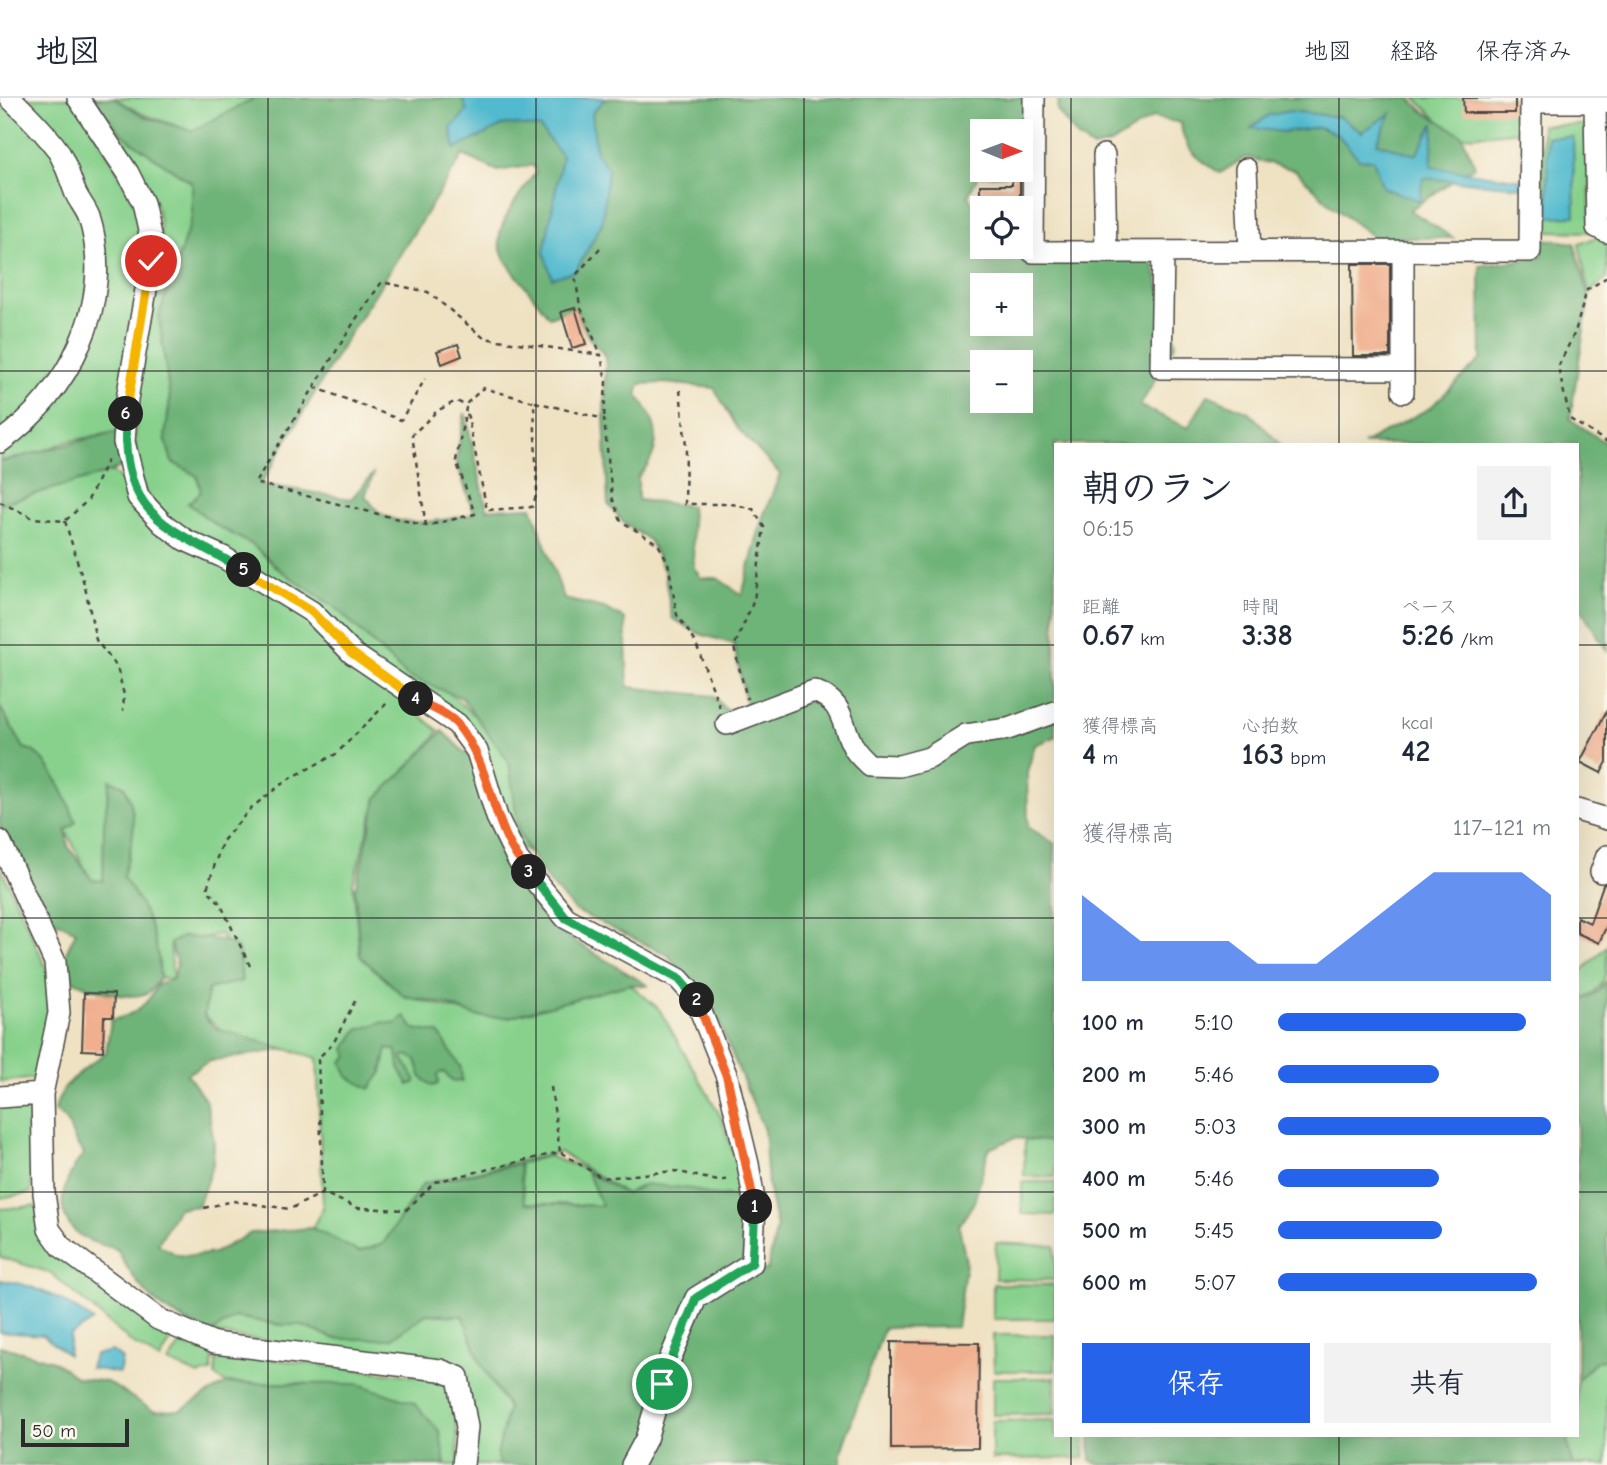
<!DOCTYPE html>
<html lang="ja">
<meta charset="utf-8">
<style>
body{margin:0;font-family:"Comic Neue","Klee One",sans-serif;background:#f2f2f3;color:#1f2937;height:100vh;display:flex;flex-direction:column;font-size:26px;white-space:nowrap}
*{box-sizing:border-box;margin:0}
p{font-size:23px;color:#747a83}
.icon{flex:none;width:38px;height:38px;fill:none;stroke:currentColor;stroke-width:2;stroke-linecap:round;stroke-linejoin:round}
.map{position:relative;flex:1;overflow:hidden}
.drawer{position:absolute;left:1054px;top:345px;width:525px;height:994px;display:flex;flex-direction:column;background:#fff;border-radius:0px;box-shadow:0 7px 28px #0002}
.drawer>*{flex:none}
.needle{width:46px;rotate:91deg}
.fabs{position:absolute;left:970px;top:21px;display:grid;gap:14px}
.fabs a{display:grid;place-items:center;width:63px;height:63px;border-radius:0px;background:#fff;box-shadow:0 7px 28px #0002;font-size:35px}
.scale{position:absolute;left:21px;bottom:18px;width:108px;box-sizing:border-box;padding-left:7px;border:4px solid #2b2b2b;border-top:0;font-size:19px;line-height:24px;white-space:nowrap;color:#2b2b2b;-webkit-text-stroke:5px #fbf7ec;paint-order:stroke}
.pin{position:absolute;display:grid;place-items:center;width:60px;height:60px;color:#fff;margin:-30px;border:4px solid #fff;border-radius:50%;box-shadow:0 2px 7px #0007}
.km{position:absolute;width:35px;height:35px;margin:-18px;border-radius:50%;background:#222;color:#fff;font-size:19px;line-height:35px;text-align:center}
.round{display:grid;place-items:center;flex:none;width:74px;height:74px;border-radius:0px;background:#f2f2f3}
.headline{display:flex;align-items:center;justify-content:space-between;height:119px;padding:0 28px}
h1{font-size:38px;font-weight:800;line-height:52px}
.metrics{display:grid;grid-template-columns:repeat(3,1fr);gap:10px;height:119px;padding:7px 28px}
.metrics div{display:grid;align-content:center}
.metrics b{font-size:30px;font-weight:800}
.metrics small{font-size:19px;font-weight:400}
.metrics p{font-size:19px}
.chart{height:196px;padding:14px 28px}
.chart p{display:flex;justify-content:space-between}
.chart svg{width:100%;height:126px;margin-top:7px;fill:#2563eb;opacity:.7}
.primary-button{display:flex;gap:14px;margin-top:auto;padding:14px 28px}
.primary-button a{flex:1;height:80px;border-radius:0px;background:#2563eb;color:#fff;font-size:28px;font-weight:800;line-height:80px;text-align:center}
.primary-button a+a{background:#f2f2f3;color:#1f2937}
ul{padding:0 28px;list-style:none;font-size:23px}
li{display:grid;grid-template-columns:112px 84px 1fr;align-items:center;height:52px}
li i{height:18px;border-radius:9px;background:#2563eb}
header{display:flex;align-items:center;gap:42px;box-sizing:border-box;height:98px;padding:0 35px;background:#fff;border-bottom:2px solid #e0e1e3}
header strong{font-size:33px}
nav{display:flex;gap:38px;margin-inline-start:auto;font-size:24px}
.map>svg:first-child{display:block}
</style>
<header>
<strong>地図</strong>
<nav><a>地図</a><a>経路</a><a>保存済み</a></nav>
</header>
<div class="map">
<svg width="1607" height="1367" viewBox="0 0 1607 1367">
<rect width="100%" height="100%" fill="#fbf7ec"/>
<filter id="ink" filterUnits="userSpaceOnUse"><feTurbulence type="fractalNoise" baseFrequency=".0143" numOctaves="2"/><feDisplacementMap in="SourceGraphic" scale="14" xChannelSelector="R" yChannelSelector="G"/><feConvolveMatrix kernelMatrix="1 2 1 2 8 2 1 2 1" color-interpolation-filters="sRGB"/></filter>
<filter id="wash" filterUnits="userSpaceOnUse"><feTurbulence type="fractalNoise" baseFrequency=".00686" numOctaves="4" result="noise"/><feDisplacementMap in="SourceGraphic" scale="28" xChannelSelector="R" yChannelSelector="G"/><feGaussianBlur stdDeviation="1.57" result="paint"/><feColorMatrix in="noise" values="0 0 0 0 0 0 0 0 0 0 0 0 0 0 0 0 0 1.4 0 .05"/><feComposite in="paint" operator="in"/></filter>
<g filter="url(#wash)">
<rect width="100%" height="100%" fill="#efe2c3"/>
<!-- green -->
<path fill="#88d18d" stroke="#5a7e5c" stroke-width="2" d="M0,0H76L148,127L125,332L65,344L33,357L0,363Z
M85,0H94C114,40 157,59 192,85V119L159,218L170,302L165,339L172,364L197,378L201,394L188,405L217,428L253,447L280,472L336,510L407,578L448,594L478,621L511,664L519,735L529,756L505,735L461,633L276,492L182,427L312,526L439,633L417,661L377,700L353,785L360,858L404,898L465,914L509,919L630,886L659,911L721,1019L748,1099L626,1096L560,1054L423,1086L383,1146L359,1154L312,1130L323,1110L317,960L222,933L204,917L208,891L241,879L221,836L170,845L173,881L160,880L149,823L103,783L91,782L28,658L0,615V405L111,373L152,405C148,398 142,389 140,381C128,334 143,254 152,206C159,169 167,138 154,101C140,64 108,31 85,0Z
M113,0H259L192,33L142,16Z
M1415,0H1522L1523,33L1456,39Z
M1542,27H1589L1590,134L1543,133Z
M1607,135V180L1589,195L1579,146Z
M0,768L47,871L50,928L37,980L0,984Z
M1607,848C1607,883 1607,888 1577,905V878Z
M19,1005L33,1018L31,1095L0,1100V1006Z
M1025,1040L1055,1043V1079L1024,1078Z
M548,1058L587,1072L603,1108L525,1105L519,1066Z
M1022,1084H1055V1117L1022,1116Z
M33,1108L39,1110L50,1133L174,1237L160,1262L132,1245L51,1175L0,1159V1111Z
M996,1145L1055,1148V1182L995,1181Z
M993,1186L1055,1187V1221H993Z
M426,1216L463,1218L490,1281L508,1310L497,1358L500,1367H472L463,1273L211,1235L235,1219L281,1227H300L336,1241H391Z
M993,1237H1055V1273H994Z
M183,1243L214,1254L211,1274L199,1277L168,1264Z
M217,1255L448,1282L454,1292L459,1367H445L303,1285H227L215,1278Z
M1607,1261V1367H1572L1566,1337H1577V1282L1597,1263Z
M993,1280H1055V1316L993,1317Z
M1055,1322V1337H1084V1360L992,1361V1323Z"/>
<!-- forest -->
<path fill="#6eb378" stroke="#4c6f52" stroke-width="2" fill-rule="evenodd" d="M94,0H114L145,19L192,33L255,0H1031V47H1020V33H982V72H1006L1005,77L978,78L968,98L982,122V149H1007L1029,160L1152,162L1176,245L1140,308L1188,330L1208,297L1249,314L1280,346H1055V639L1035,647L1027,674L1028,729L1055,746V1044L1014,1040L989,1051L974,1104L959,1128L966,1164L957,1229L884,1230L841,1354V1367H500L497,1358L508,1309L481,1266L463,1218L426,1216L391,1241H336L300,1227H281L235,1219L211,1235C162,1214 141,1199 117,1151C104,1147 86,1144 76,1134C50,1110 67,1077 84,1055C67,1038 77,1029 55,1013C59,986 85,971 106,954L111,922C134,918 148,907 158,886L173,881L177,866L170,845L184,838C208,844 216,835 238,851L242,883L208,891L204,918L214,930L286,951L210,963L187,976L206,1003L214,1043L213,1066L198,1108L178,1110L158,1146L177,1157L193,1158L214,1155L251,1135L312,1130L359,1154L383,1146L423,1086L519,1066L525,1105L602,1108L587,1074L626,1096L645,1086L693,1091L711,1097L748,1099L743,1173L767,1172L777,1130L768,1087L764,1032L715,915L668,857L574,812L547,782L519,736L509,664L462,600L407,578L336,510L280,472L253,447L217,428L188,405L201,394L197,378L172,364L165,339L170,302L159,218L192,119V85C157,59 114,40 94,0ZM463,57L498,73L533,67L536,74C475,155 498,148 549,219L575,210L589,240L606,258L604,317L608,406L624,425L650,443L664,473L672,520L700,536L734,546L748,616L725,611L713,598L628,589L625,521L604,510L564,501L532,409L487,411L465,315L456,363L474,416C446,421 406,432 380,415C375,411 370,403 365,398L374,375L351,401L261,386L347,240ZM982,187H1020V226H982ZM982,264H1020V303H982ZM664,285L714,290L738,331L780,376L761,424L742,497L717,480H701L694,470L691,408L638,402V379C664,351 660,326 637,297L640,286Z
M1059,0H1410L1423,13L1462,37L1475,68L1410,112L1453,140H1375L1332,108L1295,72L1246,59L1220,75C1200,62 1182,51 1181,25L1153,19L1110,46L1093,50L1078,40L1057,12Z
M1544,141L1574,145L1589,199L1570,321L1607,346V553L1577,504V346H1363L1430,310L1481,261L1480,168L1542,159Z
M119,333L123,368L107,375L0,406V364Z
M0,609L24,650C49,654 67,703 76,724L66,732L68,748L92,782L103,783L104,725L110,682L124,688C141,722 132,744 123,779C146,809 159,842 160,880C157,884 153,891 149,894C131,905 81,889 66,878L62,864L76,833L39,815L0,728Z
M443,633L476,666L497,743L571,841L649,888L630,886L509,919H478L446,906L404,898L360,858L355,792L377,700Z
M1607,883V1261L1597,1263L1577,1282V905L1599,893Z
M405,918L414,931L439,935L461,970L462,983L453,984L444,974L438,976V986L432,988L422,980L416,962L407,957L402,959L415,981V985L409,987L399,970L397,953L387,950L382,974L370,991L348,979L342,964L348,958L345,951L357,932L383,924L396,926Z
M0,1248L53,1263L77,1280L107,1284L154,1313L180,1312L227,1285L358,1286L414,1305L440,1334L445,1367H0Z
M1090,1337H1566L1572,1367H1101L1091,1363Z"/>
<!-- water -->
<path fill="#51bace" stroke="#3e727c" stroke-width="2" d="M462,0L560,3L564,0H606L592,15L596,54L608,71L602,125L576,173L552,180L544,155L562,58L540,30L506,26L455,51L451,30L467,13Z
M1290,13L1340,19L1362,34L1391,15L1377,45L1416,57L1434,25L1431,69L1531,83L1530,90L1423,80L1420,103L1383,90L1373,62L1359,61L1338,37L1319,29L1284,34L1251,30L1269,17Z
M1547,39H1573L1575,118L1548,119Z
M0,1182C33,1186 67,1202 93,1223L70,1237L68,1257L43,1237L0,1234Z
M112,1253L122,1261L119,1275L90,1270L94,1257Z"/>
<g id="blocks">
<!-- building -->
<path fill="#f0af8e" d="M1463,0H1515V15H1464Z
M1012,72H1020V109H1012V103L980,104V87H1012Z
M1352,166H1390V258H1353Z
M575,210L586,246L572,250L561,214Z
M458,246L462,258L442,266L437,253Z
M1607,612V664L1601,675L1580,664Z
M1607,785V827L1599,845L1577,835V819L1590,825L1603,787Z
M84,895L114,896L113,919H104L103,953L82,952Z
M891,1244L979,1245L978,1350L891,1351Z"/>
</g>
</g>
<g filter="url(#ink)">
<use href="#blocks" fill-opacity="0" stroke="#484642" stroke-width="2"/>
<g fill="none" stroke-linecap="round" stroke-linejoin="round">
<defs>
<path id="minor" d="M78,0L128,75L143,105L150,137L151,163L127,301L124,344L138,399L162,425L185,442L223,459L312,514L352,555L457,626L477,653L497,719L518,762L566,820L679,881L695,899L727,979L748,1066L755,1108L752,1165L696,1200L670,1261L646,1341L632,1367
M1034,0L1033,154L1530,153L1531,0
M1531,4H1607
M1595,4L1597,129L1607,134
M1104,57L1106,154
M1246,71L1250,152
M1163,154L1161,270L1403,271
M1403,294V153
M0,344C68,296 116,204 89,119C86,111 80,104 76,96C70,81 66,65 57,51C43,32 27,16 10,0
M727,626L814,593C846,605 840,626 854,650C857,656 864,662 869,667L899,668L929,660L966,637L1008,631L1055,614
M1577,712L1607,721
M0,743L55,864L59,915L42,996L44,1095L49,1131L62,1149L158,1221L214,1245L440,1272L458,1279L467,1329L463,1367
M1601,774L1607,758
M0,999L42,996"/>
</defs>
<!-- minor casing -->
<use href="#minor" stroke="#484642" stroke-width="24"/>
<!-- path -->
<path stroke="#484642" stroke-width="2.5" stroke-dasharray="5 5" stroke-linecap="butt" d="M600,150L575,178L580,208L601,257
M1607,179L1587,192L1575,234L1558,269L1570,321L1607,344
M314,289L401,322L425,281
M680,292L686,349L685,406H732L753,411L764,429L754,502L734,549L747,601
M535,304L604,321L612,399L621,423L658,446L668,464L677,517L695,543L720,610
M0,404L33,420L65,423L88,402L109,359
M65,423L85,489L96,542L117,569L124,597L123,613
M426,428L412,337L437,313L456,303L465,307L483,290L534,304L537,395L532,409L487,412L466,310L456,363L475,416L426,428L255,385L356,221L382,184L428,194L484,240L601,257L606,284L604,321
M250,868L220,805L207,791L222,744L251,710L287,682L336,656L389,603
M355,903L333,946L318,960L323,1095L358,1110L406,1112L435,1084L560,1054L602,1080L675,1073L718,1083L731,1081
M551,989L560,1054
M204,1110L233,1103L290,1111L323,1095"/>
<!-- minor -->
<use href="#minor" stroke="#fff" stroke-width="21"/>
</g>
</g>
<g fill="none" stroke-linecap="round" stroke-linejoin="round" filter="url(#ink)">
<defs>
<path id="split-1" d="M662,1286L696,1200L752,1165L755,1109"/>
<path id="split-2" d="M697,902L727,979L755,1109"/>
<path id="split-3" d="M529,774L566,820L679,881L697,902"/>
<path id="split-4" d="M416,601C429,610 447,614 457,626C494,670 490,732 529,774"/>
<path id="split-5" d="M244,472L312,514L352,555L416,601"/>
<path id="split-6" d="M126,316C120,421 167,427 244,472"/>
<path id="split-7" d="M126,316L151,163"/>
</defs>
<!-- split-1 casing -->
<use href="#split-1" stroke="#fff" stroke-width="14"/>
<!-- split-2 casing -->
<use href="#split-2" stroke="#fff" stroke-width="14"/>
<!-- split-3 casing -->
<use href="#split-3" stroke="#fff" stroke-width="14"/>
<!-- split-4 casing -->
<use href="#split-4" stroke="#fff" stroke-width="14"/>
<!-- split-5 casing -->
<use href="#split-5" stroke="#fff" stroke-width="14"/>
<!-- split-6 casing -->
<use href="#split-6" stroke="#fff" stroke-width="14"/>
<!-- split-7 casing -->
<use href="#split-7" stroke="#fff" stroke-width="14"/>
<!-- split-1 -->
<use href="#split-1" stroke="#22a559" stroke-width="9"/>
<!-- split-2 -->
<use href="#split-2" stroke="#f0652b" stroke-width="9"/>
<!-- split-3 -->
<use href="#split-3" stroke="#22a559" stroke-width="9"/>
<!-- split-4 -->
<use href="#split-4" stroke="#f0652b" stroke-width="9"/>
<!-- split-5 -->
<use href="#split-5" stroke="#f5b400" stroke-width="9"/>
<!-- split-6 -->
<use href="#split-6" stroke="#22a559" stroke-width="9"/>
<!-- split-7 -->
<use href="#split-7" stroke="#f5b400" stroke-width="9"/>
</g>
<!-- grid -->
<path fill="none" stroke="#2b2b2b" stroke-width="2" stroke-opacity="0.55" d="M268,0V1367M536,0V1367M804,0V1367M1071,0V346M1339,0V346M0,273H982M1020,273H1607M0,547H1055M1577,547H1607M0,820H1055M1577,820H1607M0,1094H1055M1577,1094H1607M1071,1337V1367M1339,1337V1367"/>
</svg>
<div class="fabs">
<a><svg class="needle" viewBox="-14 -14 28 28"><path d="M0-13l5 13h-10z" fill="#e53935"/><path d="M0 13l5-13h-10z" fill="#747a83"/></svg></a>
<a><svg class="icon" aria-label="locate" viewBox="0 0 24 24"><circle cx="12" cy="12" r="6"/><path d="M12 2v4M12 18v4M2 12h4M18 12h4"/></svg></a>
<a>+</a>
<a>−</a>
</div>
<div class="scale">50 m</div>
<div class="pin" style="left:662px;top:1286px;background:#1e9e55"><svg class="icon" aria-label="arrive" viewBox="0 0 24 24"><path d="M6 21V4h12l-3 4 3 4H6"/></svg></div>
<div class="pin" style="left:151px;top:163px;background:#d93025"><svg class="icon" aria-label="check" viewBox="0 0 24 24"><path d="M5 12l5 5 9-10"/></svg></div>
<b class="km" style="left:755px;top:1109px">1</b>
<b class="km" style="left:697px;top:902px">2</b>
<b class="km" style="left:529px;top:774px">3</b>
<b class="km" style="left:416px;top:601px">4</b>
<b class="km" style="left:244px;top:472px">5</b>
<b class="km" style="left:126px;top:316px">6</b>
<section class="drawer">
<div class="headline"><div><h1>朝のラン</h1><p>06:15</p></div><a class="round"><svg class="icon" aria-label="share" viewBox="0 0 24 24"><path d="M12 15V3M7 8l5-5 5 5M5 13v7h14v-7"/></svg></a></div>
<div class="metrics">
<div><p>距離</p><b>0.67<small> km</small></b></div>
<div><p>時間</p><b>3:38</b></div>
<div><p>ペース</p><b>5:26<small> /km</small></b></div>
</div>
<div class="metrics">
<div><p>獲得標高</p><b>4<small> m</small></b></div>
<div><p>心拍数</p><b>163<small> bpm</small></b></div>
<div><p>kcal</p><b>42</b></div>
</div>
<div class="chart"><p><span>獲得標高</span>117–121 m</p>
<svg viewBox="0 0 160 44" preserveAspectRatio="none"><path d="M0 44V14L10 22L20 30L30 30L40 30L50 30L60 38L70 38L80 38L90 30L100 22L110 14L120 6L130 6L140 6L150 6L160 14V44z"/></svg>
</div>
<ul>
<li><b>100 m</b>5:10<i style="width:91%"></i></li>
<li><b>200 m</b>5:46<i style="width:59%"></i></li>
<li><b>300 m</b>5:03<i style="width:100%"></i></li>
<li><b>400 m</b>5:46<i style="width:59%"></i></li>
<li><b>500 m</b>5:45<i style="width:60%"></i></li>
<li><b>600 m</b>5:07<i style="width:95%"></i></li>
</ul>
<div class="primary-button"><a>保存</a><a>共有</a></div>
</section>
</div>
